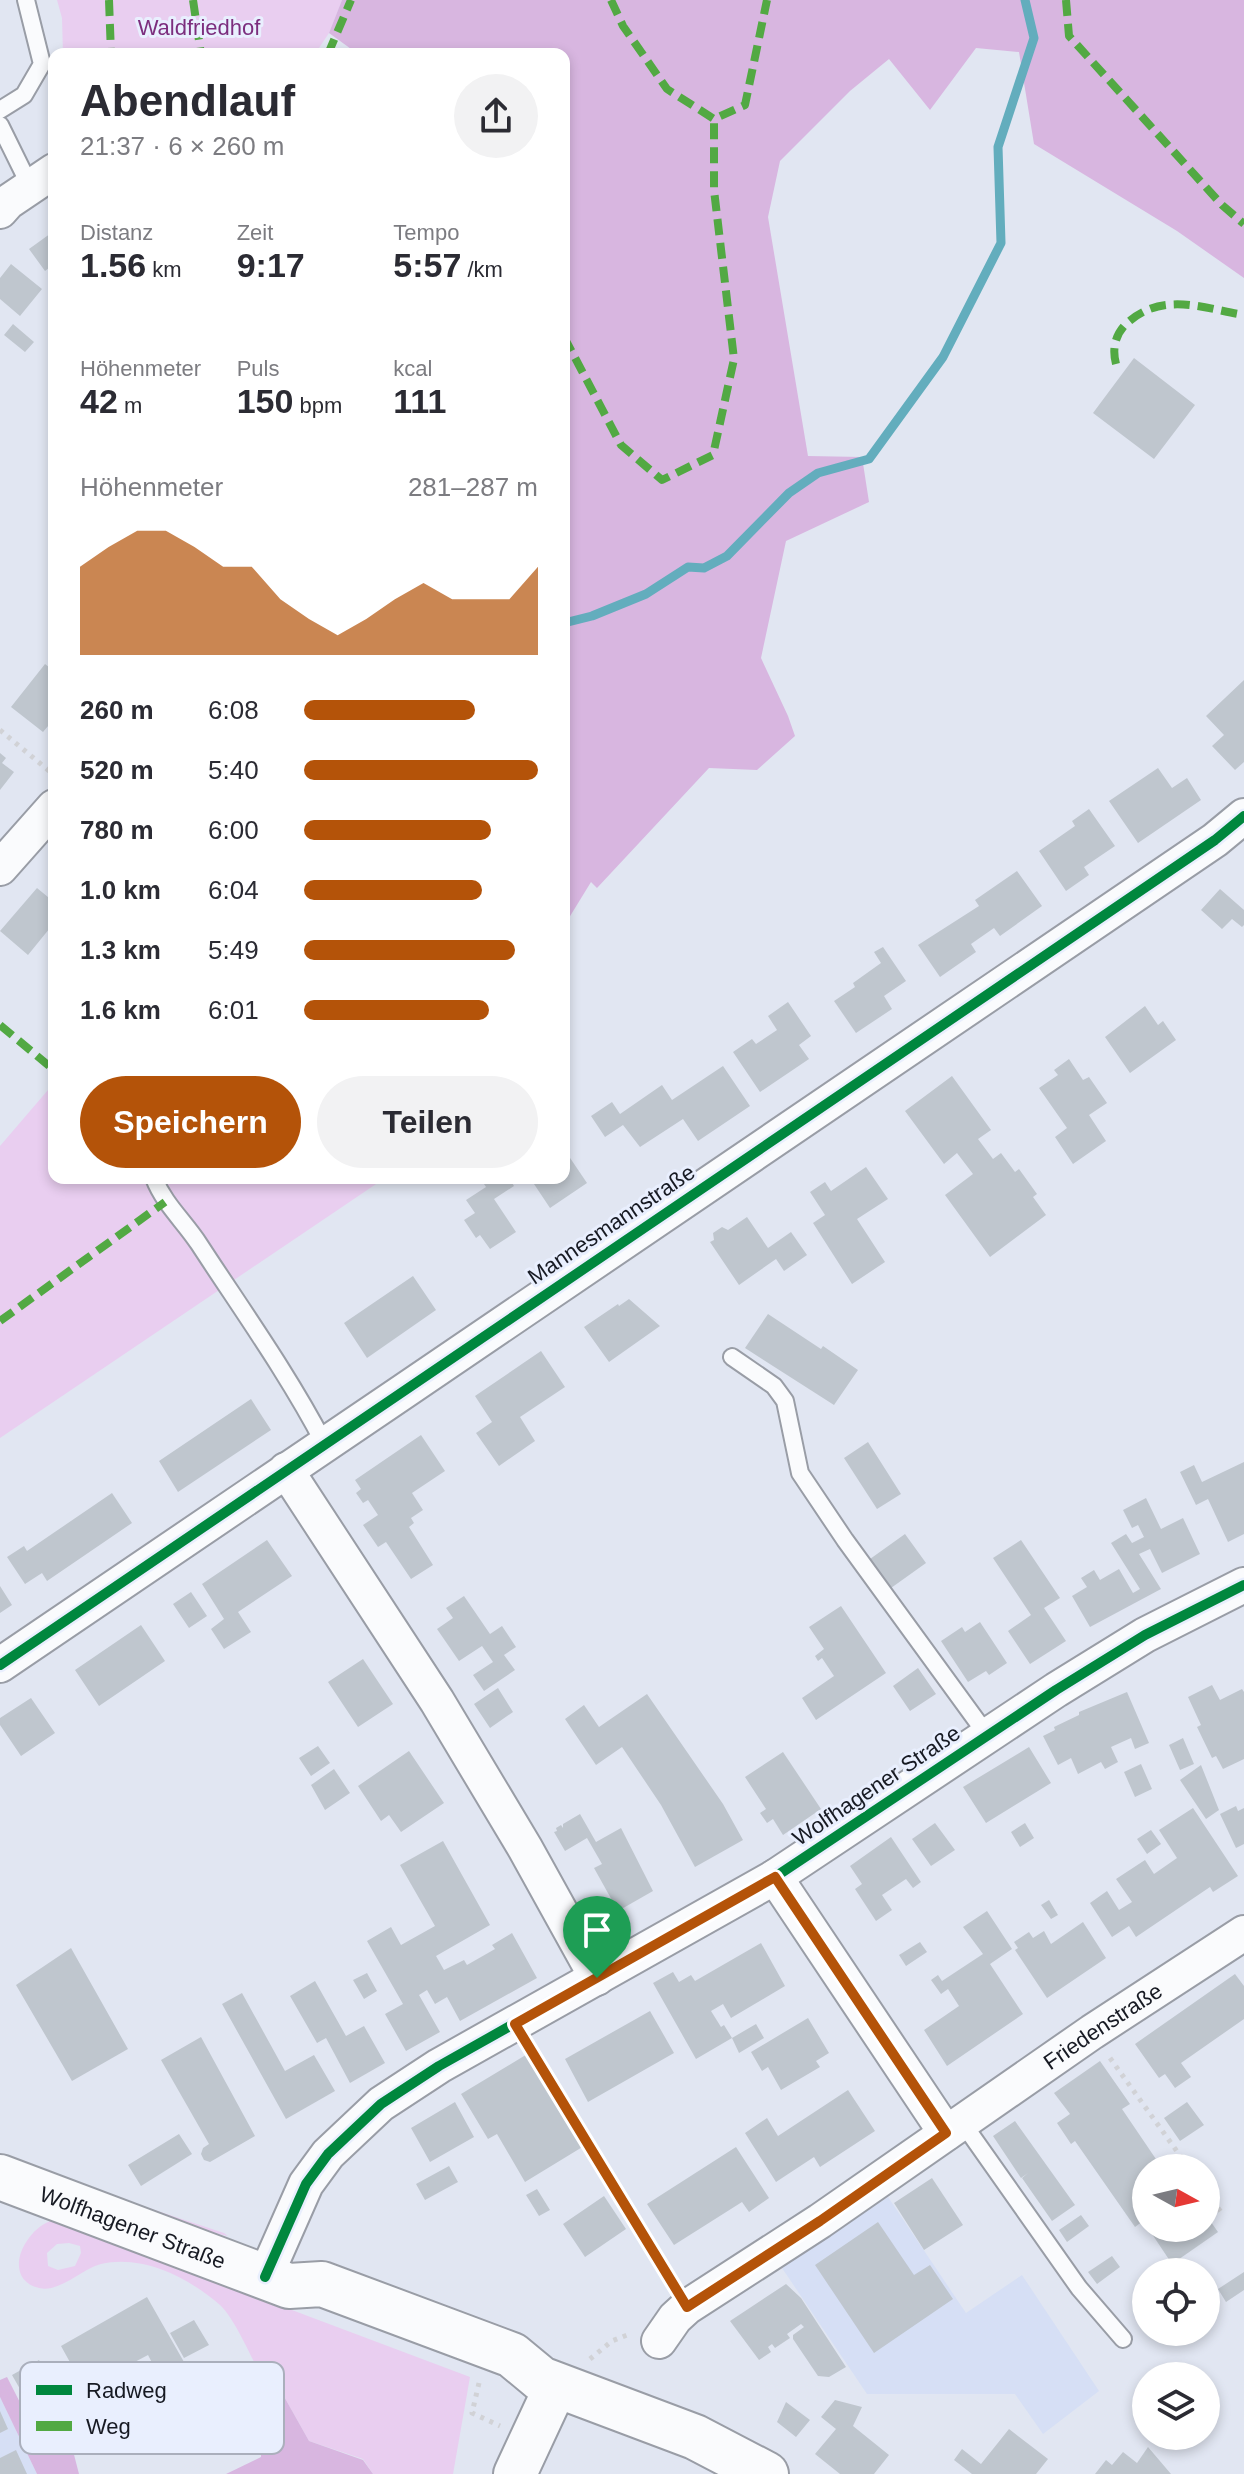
<!DOCTYPE html>
<html lang="de">
<meta charset="utf-8">
<style>
body{margin:0;font-family:Arial,sans-serif;background:#f2f2f3;color:#2b2b33;height:100vh;display:flex;flex-direction:column;font-size:30px;white-space:nowrap}
*{box-sizing:border-box;margin:0}
p{font-size:26px;color:#7c7c81}
.icon{flex:none;width:44px;height:44px;fill:none;stroke:currentColor;stroke-width:2;stroke-linecap:round;stroke-linejoin:round}
.map{position:relative;flex:1;overflow:hidden}
.sheet{position:absolute;left:48px;top:48px;width:522px;height:1136px;display:flex;flex-direction:column;background:#fff;border-radius:16px;box-shadow:0 4px 12px #0003}
.sheet>*{flex:none}
.needle{width:52px;rotate:98deg}
.tools{position:absolute;left:1132px;top:2154px;display:grid;gap:16px}
.tools a{display:grid;place-items:center;width:88px;height:88px;border-radius:50%;background:#fff;box-shadow:0 4px 12px #0003;font-size:40px}
.pin{position:absolute;display:grid;place-items:center;width:68px;height:68px;color:#fff;margin:-82px -34px;border-radius:50% 50% 50% 0;rotate:-45deg;box-shadow:0 0 8px #0007}
.pin .icon{rotate:45deg}
.round{display:grid;place-items:center;flex:none;width:84px;height:84px;border-radius:42px;background:#f2f2f3}
.headline{display:flex;align-items:center;justify-content:space-between;height:136px;padding:0 32px}
h1{font-size:44px;font-weight:700;line-height:60px}
.stats{display:grid;grid-template-columns:repeat(3,1fr);gap:12px;height:136px;padding:8px 32px}
.stats div{display:grid;align-content:center}
.stats b{font-size:34px;font-weight:700}
.stats small{font-size:22px;font-weight:400}
.stats p{font-size:22px}
.chart{height:224px;padding:16px 32px}
.chart p{display:flex;justify-content:space-between}
.chart svg{width:100%;height:144px;margin-top:8px;fill:#b45309;opacity:.7}
.action{display:flex;gap:16px;margin-top:auto;padding:16px 32px}
.action a{flex:1;height:92px;border-radius:48px;background:#b45309;color:#fff;font-size:32px;font-weight:700;line-height:92px;text-align:center}
.action a+a{background:#f2f2f3;color:#2b2b33}
ul{padding:0 32px;list-style:none;font-size:26px}
li{display:grid;grid-template-columns:128px 96px 1fr;align-items:center;height:60px}
li i{height:20px;border-radius:10px;background:#b45309}
.map>svg:first-child{display:block}
</style>
<div class="map">
<svg width="1244" height="2474" viewBox="0 0 1244 2474">
<rect width="100%" height="100%" fill="#e1e6f2"/>
<!-- built -->
<path fill="#d6dff5" d="M888,2197L966,2313L1022,2275L1099,2391L1043,2434L1015,2394H867L782,2268Z
M0,2397L37,2474H0Z"/>
<!-- green -->
<path fill="#e9cef0" fill-rule="evenodd" d="M57,0H342L329,33L315,54H63L62,18Z
M54,1083V1178H385L0,1438V1146Z
M0,2155L82,2186L224,2233L228,2236L204,2231L0,2161Z
M53,2220L470,2377L453,2474H373L363,2459L309,2441L268,2368L258,2369C248,2351 234,2318 220,2305C189,2278 143,2254 101,2264C81,2269 60,2293 39,2288C0,2278 25,2228 53,2220ZM69,2243L80,2246L81,2253L75,2266L58,2270L48,2266L47,2253L57,2244Z"/>
<!-- forest -->
<path fill="#d8b6e0" d="M342,0H1244V278L1177,231L1034,144L1019,52L976,48L930,110L889,59L850,91L780,161L768,217L808,456L862,457L869,502L786,541L761,658L788,716L795,736L757,770L709,768L597,888L591,882L564,926V54H358L329,33Z
M268,2368L309,2441L363,2460L373,2474H226L261,2457V2417L239,2371Z
M7,2377L33,2428L71,2443L79,2474H37L0,2397V2380Z"/>
<g fill="none" stroke-linecap="round" stroke-linejoin="round">
<!-- stream -->
<path stroke="#63adbd" stroke-width="9" d="M564,623L592,616L646,594L688,567L704,568L727,556L789,493L818,473L869,459L943,357L1001,243L998,147L1034,38L1025,0"/>
</g>
<!-- building -->
<path fill="#bfc6ce" d="M54,231V264L45,271L29,249Z
M11,264L42,289L20,316L0,299V278Z
M13,324L34,342L25,352L4,335Z
M1134,358L1195,405L1154,459L1093,413Z
M45,664L54,671V719L43,732L11,707Z
M1244,680V762L1235,770L1212,746L1224,735L1206,716Z
M0,753L6,758L2,763L14,772L0,790Z
M1158,768L1172,788L1187,778L1201,800L1138,843L1109,801Z
M1089,809L1115,846L1084,867L1089,875L1066,891L1039,851L1075,826L1072,821Z
M1017,871L1042,906L1000,936L994,928L971,944L976,952L940,977L918,945L979,906L975,900Z
M37,888L54,902V923L28,955L0,931Z
M1220,889L1244,910V925L1242,927L1232,919L1222,929L1201,910Z
M883,947L906,981L884,996L892,1009L856,1033L834,1001L855,987L853,983L881,963L874,952Z
M788,1002L811,1036L799,1045L809,1059L760,1092L733,1052L752,1039L756,1044L777,1030L768,1016Z
M1145,1006L1158,1025L1163,1021L1176,1040L1130,1073L1105,1037Z
M1069,1059L1083,1080L1089,1077L1107,1103L1089,1115L1106,1141L1073,1164L1055,1137L1067,1128L1039,1088L1058,1075L1054,1070Z
M723,1066L750,1106L698,1141L683,1119L640,1147L623,1125L605,1137L591,1116L612,1102L620,1114L662,1085L672,1100Z
M952,1076L991,1130L978,1139L993,1159L1001,1153L1015,1172L1019,1169L1037,1194L1033,1197L1046,1215L990,1257L945,1195L973,1174L957,1153L944,1164L905,1111Z
M564,1149L587,1183L550,1208L530,1178H564Z
M866,1167L888,1199L857,1219L885,1262L852,1284L813,1223L825,1215L810,1192L825,1182L831,1191Z
M480,1178H509L514,1186L494,1199L516,1232L490,1249L480,1235L476,1238L464,1220L475,1213L466,1200L486,1187Z
M747,1217L768,1248L791,1232L807,1255L784,1271L776,1259L739,1285L710,1242L714,1240L713,1233L722,1227L728,1230Z
M413,1276L436,1310L367,1358L344,1323Z
M629,1299L660,1326L609,1362L584,1327L618,1304L619,1306Z
M768,1314L821,1349L823,1346L858,1370L834,1405L745,1348Z
M541,1351L565,1387L520,1417L535,1441L499,1466L476,1433L492,1422L475,1396Z
M251,1399L271,1430L178,1492L159,1461Z
M421,1435L445,1471L412,1493L423,1510L411,1518L414,1523L409,1527L433,1565L411,1579L386,1542L378,1547L363,1525L378,1515L368,1500L363,1503L356,1493L361,1489L355,1480Z
M868,1442L901,1494L877,1509L844,1458Z
M1244,1462V1534L1228,1542L1208,1499L1196,1505L1180,1472L1194,1465L1202,1482Z
M112,1493L132,1523L47,1581L42,1573L25,1584L7,1557L24,1546L27,1551Z
M1146,1498L1161,1529L1183,1518L1200,1554L1162,1573L1150,1549L1139,1554L1161,1589L1090,1627L1072,1596L1087,1587L1081,1578L1094,1570L1100,1580L1119,1569L1133,1593L1140,1589L1111,1543L1126,1534L1132,1543L1144,1537L1138,1525L1132,1528L1123,1510Z
M905,1534L926,1563L891,1588L870,1559Z
M267,1540L292,1576L238,1612L251,1632L224,1649L211,1629L224,1619L202,1584Z
M1021,1540L1060,1598L1044,1608L1066,1641L1030,1664L1008,1631L1031,1615L993,1558Z
M0,1586L12,1605L0,1613Z
M191,1592L207,1616L189,1628L173,1604Z
M464,1596L490,1634L502,1626L516,1647L504,1655L515,1670L484,1691L473,1675L493,1662L482,1646L459,1661L437,1629L453,1618L446,1608Z
M841,1606L886,1673L816,1720L802,1698L834,1676L822,1658L818,1661L815,1656L824,1649L809,1627Z
M980,1622L1007,1663L989,1675L986,1671L968,1682L941,1641L962,1627L965,1632Z
M141,1625L165,1661L99,1706L75,1670Z
M363,1659L393,1704L358,1727L328,1682Z
M918,1668L936,1694L910,1711L893,1686Z
M1212,1685L1220,1700L1242,1689L1244,1692V1759L1223,1769L1216,1756L1212,1758L1197,1727L1201,1725L1188,1697Z
M498,1688L513,1712L490,1728L474,1704Z
M1127,1692L1149,1743L1135,1749L1131,1738L1111,1747L1118,1762L1105,1769L1101,1762L1078,1774L1071,1758L1058,1765L1043,1736L1055,1730L1054,1727L1079,1715V1712Z
M647,1694L723,1804L743,1840L695,1867L661,1805L622,1747L596,1765L565,1719L584,1705L599,1727Z
M31,1698L55,1733L21,1756L0,1725V1718Z
M1183,1738L1194,1764L1180,1770L1169,1745Z
M318,1746L330,1763L311,1776L299,1758Z
M1029,1747L1051,1783L986,1823L963,1787Z
M409,1751L444,1803L401,1832L389,1815L381,1821L358,1786Z
M783,1752L821,1809L783,1835L773,1819L767,1823L760,1813L766,1809L745,1777Z
M1141,1764L1152,1789L1135,1797L1124,1772Z
M1201,1765L1219,1810L1206,1819L1180,1780Z
M334,1769L350,1793L325,1810L311,1785Z
M1236,1806L1238,1811L1244,1808V1844L1236,1848L1220,1814Z
M1193,1808L1238,1876L1213,1892L1210,1887L1136,1937L1129,1926L1112,1937L1090,1903L1107,1891L1119,1910L1132,1902L1116,1879L1145,1860L1154,1874L1177,1858L1159,1830Z
M580,1814L596,1842L621,1828L653,1891L618,1911L594,1868L602,1864L587,1838L565,1851L554,1832L557,1831L556,1828L561,1825L563,1828V1824Z
M935,1823L955,1850L931,1866L912,1839Z
M1025,1823L1034,1838L1020,1847L1011,1832Z
M1151,1830L1161,1844L1147,1854L1137,1839Z
M891,1837L921,1882L913,1888L906,1879L882,1895L892,1910L876,1921L855,1889L862,1884L850,1866Z
M443,1841L490,1925L436,1956L444,1970L464,1960L467,1965L495,1949L492,1945L512,1933L537,1978L460,2021L447,1997L435,2004L427,1990L419,1995L440,2032L406,2051L385,2014L403,2004L367,1941L391,1927L401,1945L435,1926L400,1865Z
M1049,1900L1058,1915L1051,1919L1041,1905Z
M987,1911L1012,1949L990,1964L1023,2014L947,2066L924,2030L959,2006L948,1989L941,1994L931,1980L938,1975L942,1981L983,1954L963,1927Z
M1083,1922L1106,1958L1047,1998L1015,1950L1018,1948L1014,1942L1029,1932L1033,1938L1044,1931L1051,1944Z
M920,1942L927,1952L906,1966L899,1955Z
M761,1943L785,1986L731,2018L723,2004L711,2011L721,2027L724,2025L732,2038L696,2059L653,1983L673,1972L679,1982L691,1975L695,1981Z
M71,1948L128,2049L72,2081L16,1985Z
M367,1973L377,1991L364,1999L353,1980Z
M1235,1974L1244,1986V2019L1181,2063L1191,2077L1175,2088L1165,2074L1159,2078L1135,2044Z
M315,1981L346,2036L364,2026L385,2063L350,2083L326,2038L317,2043L290,1996Z
M242,1993L285,2071L314,2055L335,2091L286,2119L222,2004Z
M650,2011L674,2053L588,2102L565,2059Z
M808,2018L829,2053L816,2061L820,2067L781,2090L768,2067L762,2071L751,2052Z
M756,2024L764,2038L739,2053L732,2038Z
M201,2037L255,2136L210,2162L204,2160L201,2154L203,2148L209,2144L161,2060Z
M529,2053L584,2146L525,2182L497,2134L488,2139L461,2094Z
M1100,2061L1130,2104L1122,2109L1162,2168H1146V2226L1143,2221L1135,2227L1075,2141L1071,2144L1057,2123L1070,2114L1054,2093Z
M848,2090L875,2131L820,2167L814,2157L776,2182L745,2133L767,2118L778,2136Z
M455,2102L474,2137L430,2162L411,2128Z
M1187,2102L1204,2125L1180,2141L1164,2118Z
M1015,2121L1075,2205L1052,2221L1022,2178L1028,2173L1021,2178L993,2136Z
M179,2134L192,2154L141,2186L128,2165Z
M736,2147L769,2198L749,2212L742,2202L674,2245L647,2204Z
M449,2166L458,2182L425,2200L416,2184Z
M932,2178L963,2225L924,2250L894,2203Z
M537,2189L550,2210L539,2216L526,2195Z
M604,2196L626,2229L585,2257L563,2224Z
M1081,2215L1089,2226L1067,2242L1059,2230Z
M1206,2215L1218,2232L1172,2264L1148,2228H1206Z
M878,2222L914,2275L930,2265L953,2299L874,2353L815,2265Z
M1112,2256L1120,2267L1097,2284L1088,2272Z
M1244,2272V2290L1226,2302L1218,2289Z
M786,2284L801,2298L846,2367L829,2377L818,2376L793,2339V2335L804,2327L801,2324L787,2334L790,2338L775,2348L772,2344L768,2347L771,2352L759,2360L730,2321Z
M147,2297L184,2362L159,2376L148,2355L129,2365L109,2376L121,2397L97,2411L61,2346Z
M194,2320L209,2345L184,2358L170,2333Z
M39,2360L63,2402L36,2417L12,2375Z
M835,2400L862,2407L853,2426L889,2455L874,2474H840L815,2454L836,2429L821,2417Z
M786,2402L810,2420L796,2437L777,2422Z
M0,2411L8,2429L0,2433Z
M1009,2429L1048,2459L1036,2474H972L954,2460L962,2449L981,2464Z
M1148,2447L1171,2474H1095L1106,2460L1112,2465L1123,2452L1137,2463Z
M16,2450L27,2474H0V2458Z"/>
<g fill="none" stroke-linecap="round" stroke-linejoin="round">
<defs>
<path id="service" d="M0,110L24,95L42,64L26,0
M0,125L30,186
M154,1178C164,1204 184,1221 199,1244C242,1310 288,1374 324,1443
M732,1357L774,1386L785,1401L800,1473L845,1540L987,1735
M962,2122L1079,2288L1123,2339"/>
<g id="minor">
<path d="M0,211L8,202L54,171"/>
<path d="M0,868L54,807"/>
<path d="M286,1470L437,1701L525,1848L597,1978"/>
<path d="M0,1665C405,1390 811,1116 1215,840L1244,816"/>
<path d="M775,1877L946,2133"/>
<path d="M265,2277L306,2184L328,2154L381,2104L439,2066L775,1877L1056,1690L1145,1635L1244,1585"/>
<path id="s1" d="M659,2341L675,2318L687,2307L820,2221L1092,2032L1244,1933"/>
</g>
<path id="tertiary" d="M515,2474L556,2386"/>
<g id="secondary">
<path id="s2" d="M0,2177L289,2286L322,2284L512,2355L541,2379L695,2437L766,2474"/>
</g>
</defs>
<!-- service casing -->
<use href="#service" stroke="#999da6" stroke-width="20"/>
<!-- minor casing -->
<use href="#minor" stroke="#999da6" stroke-width="38"/>
<!-- tertiary casing -->
<use href="#tertiary" stroke="#999da6" stroke-width="46"/>
<!-- secondary casing -->
<use href="#secondary" stroke="#999da6" stroke-width="48"/>
<!-- path -->
<path stroke="#d1d2d6" stroke-width="5" stroke-dasharray="4 6" stroke-linecap="butt" d="M0,730L54,775
M532,2051L672,2282
M1110,2058L1189,2168
M1206,2192L1221,2212
M590,2359L612,2341L627,2335
M479,2383L472,2413L500,2426"/>
<!-- service -->
<use href="#service" stroke="#fafbfd" stroke-width="16"/>
<!-- minor -->
<use href="#minor" stroke="#fafbfd" stroke-width="34"/>
<!-- tertiary -->
<use href="#tertiary" stroke="#fafbfd" stroke-width="42"/>
<!-- secondary -->
<use href="#secondary" stroke="#fafbfd" stroke-width="44"/>
<!-- quiet -->
<path stroke="#52a943" stroke-width="8" stroke-dasharray="16 8" stroke-linecap="butt" d="M109,0L111,54
M193,0L201,54
M611,0L623,26L667,89L714,119L745,105L767,0
M1066,0L1069,36L1222,205L1244,224
M328,54L351,0
M564,337L621,445L662,480L713,455L734,359L714,190V119
M1116,364C1112,349 1115,335 1126,324C1162,291 1202,308 1244,315
M0,1025L54,1070
M0,1321L165,1202"/>
<defs>
<path id="cycleway" d="M0,1665C405,1390 811,1116 1215,840L1244,816
M265,2277L306,2184L328,2154L381,2104L439,2066L775,1877L1056,1690L1145,1635L1244,1585"/>
</defs>
<!-- cycleway casing -->
<use href="#cycleway" stroke="#e9effe" stroke-width="15"/>
<!-- cycleway -->
<use href="#cycleway" stroke="#00873e" stroke-width="10"/>
</g>
<g fill="none" stroke-linecap="round" stroke-linejoin="round">
<defs>
<path id="route" d="M775,1877L946,2133L820,2221L687,2307L515,2024Z"/>
</defs>
<!-- route casing -->
<use href="#route" stroke="#fff" stroke-width="16"/>
<!-- route -->
<use href="#route" stroke="#b45309" stroke-width="10"/>
</g>
<g text-anchor="middle" stroke-width="6" stroke-linejoin="round" paint-order="stroke">
<!-- park labels -->
<g font-size="22" fill="#7c2e7e" stroke="#e9effe">
<text x="199" y="35">Waldfriedhof</text>
</g>
<!-- street labels -->
<g font-size="22" fill="#171a23" stroke="#e9effe">
<text transform="translate(611 1224) rotate(-34)" y="8">Mannesmannstraße</text>
<text transform="translate(876 1785) rotate(-34)" y="8">Wolfhagener Straße</text>
<text dy="8" stroke="none"><textPath href="#s1" startOffset="546">Friedenstraße</textPath></text>
<text dy="8" stroke="none"><textPath href="#s2" startOffset="142">Wolfhagener Straße</textPath></text>
</g>
</g>
<!-- legend -->
<rect x="20" y="2362" width="264" height="92" rx="12" fill="#e9effe" stroke="#aaafbc" stroke-width="2"/>
<rect x="36" y="2385" width="36" height="10" fill="#00873e"/>
<rect x="36" y="2421" width="36" height="10" fill="#52a943"/>
<g font-size="22" fill="#171a23">
<text x="86" y="2398">Radweg</text>
<text x="86" y="2434">Weg</text>
</g>
</svg>
<div class="tools">
<a><svg class="needle" viewBox="-14 -14 28 28"><path d="M0-13l5 13h-10z" fill="#e53935"/><path d="M0 13l5-13h-10z" fill="#7c7c81"/></svg></a>
<a><svg class="icon" aria-label="locate" viewBox="0 0 24 24"><circle cx="12" cy="12" r="6"/><path d="M12 2v4M12 18v4M2 12h4M18 12h4"/></svg></a>
<a><svg class="icon" aria-label="layers" viewBox="0 0 24 24"><path d="M12 4l9 5-9 5-9-5zM3 14l9 5 9-5"/></svg></a>
</div>
<div class="pin" style="left:597px;top:1978px;background:#1e9e55"><svg class="icon" aria-label="arrive" viewBox="0 0 24 24"><path d="M6 21V4h12l-3 4 3 4H6"/></svg></div>
<section class="sheet">
<div class="headline"><div><h1>Abendlauf</h1><p>21:37 · 6 × 260 m</p></div><a class="round"><svg class="icon" aria-label="share" viewBox="0 0 24 24"><path d="M12 15V3M7 8l5-5 5 5M5 13v7h14v-7"/></svg></a></div>
<div class="stats">
<div><p>Distanz</p><b>1.56<small> km</small></b></div>
<div><p>Zeit</p><b>9:17</b></div>
<div><p>Tempo</p><b>5:57<small> /km</small></b></div>
</div>
<div class="stats">
<div><p>Höhenmeter</p><b>42<small> m</small></b></div>
<div><p>Puls</p><b>150<small> bpm</small></b></div>
<div><p>kcal</p><b>111</b></div>
</div>
<div class="chart"><p><span>Höhenmeter</span>281–287 m</p>
<svg viewBox="0 0 160 44" preserveAspectRatio="none"><path d="M0 44V17L10 11L20 6L30 6L40 11L50 17L60 17L70 27L80 33L90 38L100 33L110 27L120 22L130 27L140 27L150 27L160 17V44z"/></svg>
</div>
<ul>
<li><b>260 m</b>6:08<i style="width:73%"></i></li>
<li><b>520 m</b>5:40<i style="width:100%"></i></li>
<li><b>780 m</b>6:00<i style="width:80%"></i></li>
<li><b>1.0 km</b>6:04<i style="width:76%"></i></li>
<li><b>1.3 km</b>5:49<i style="width:90%"></i></li>
<li><b>1.6 km</b>6:01<i style="width:79%"></i></li>
</ul>
<div class="action"><a>Speichern</a><a>Teilen</a></div>
</section>
</div>
